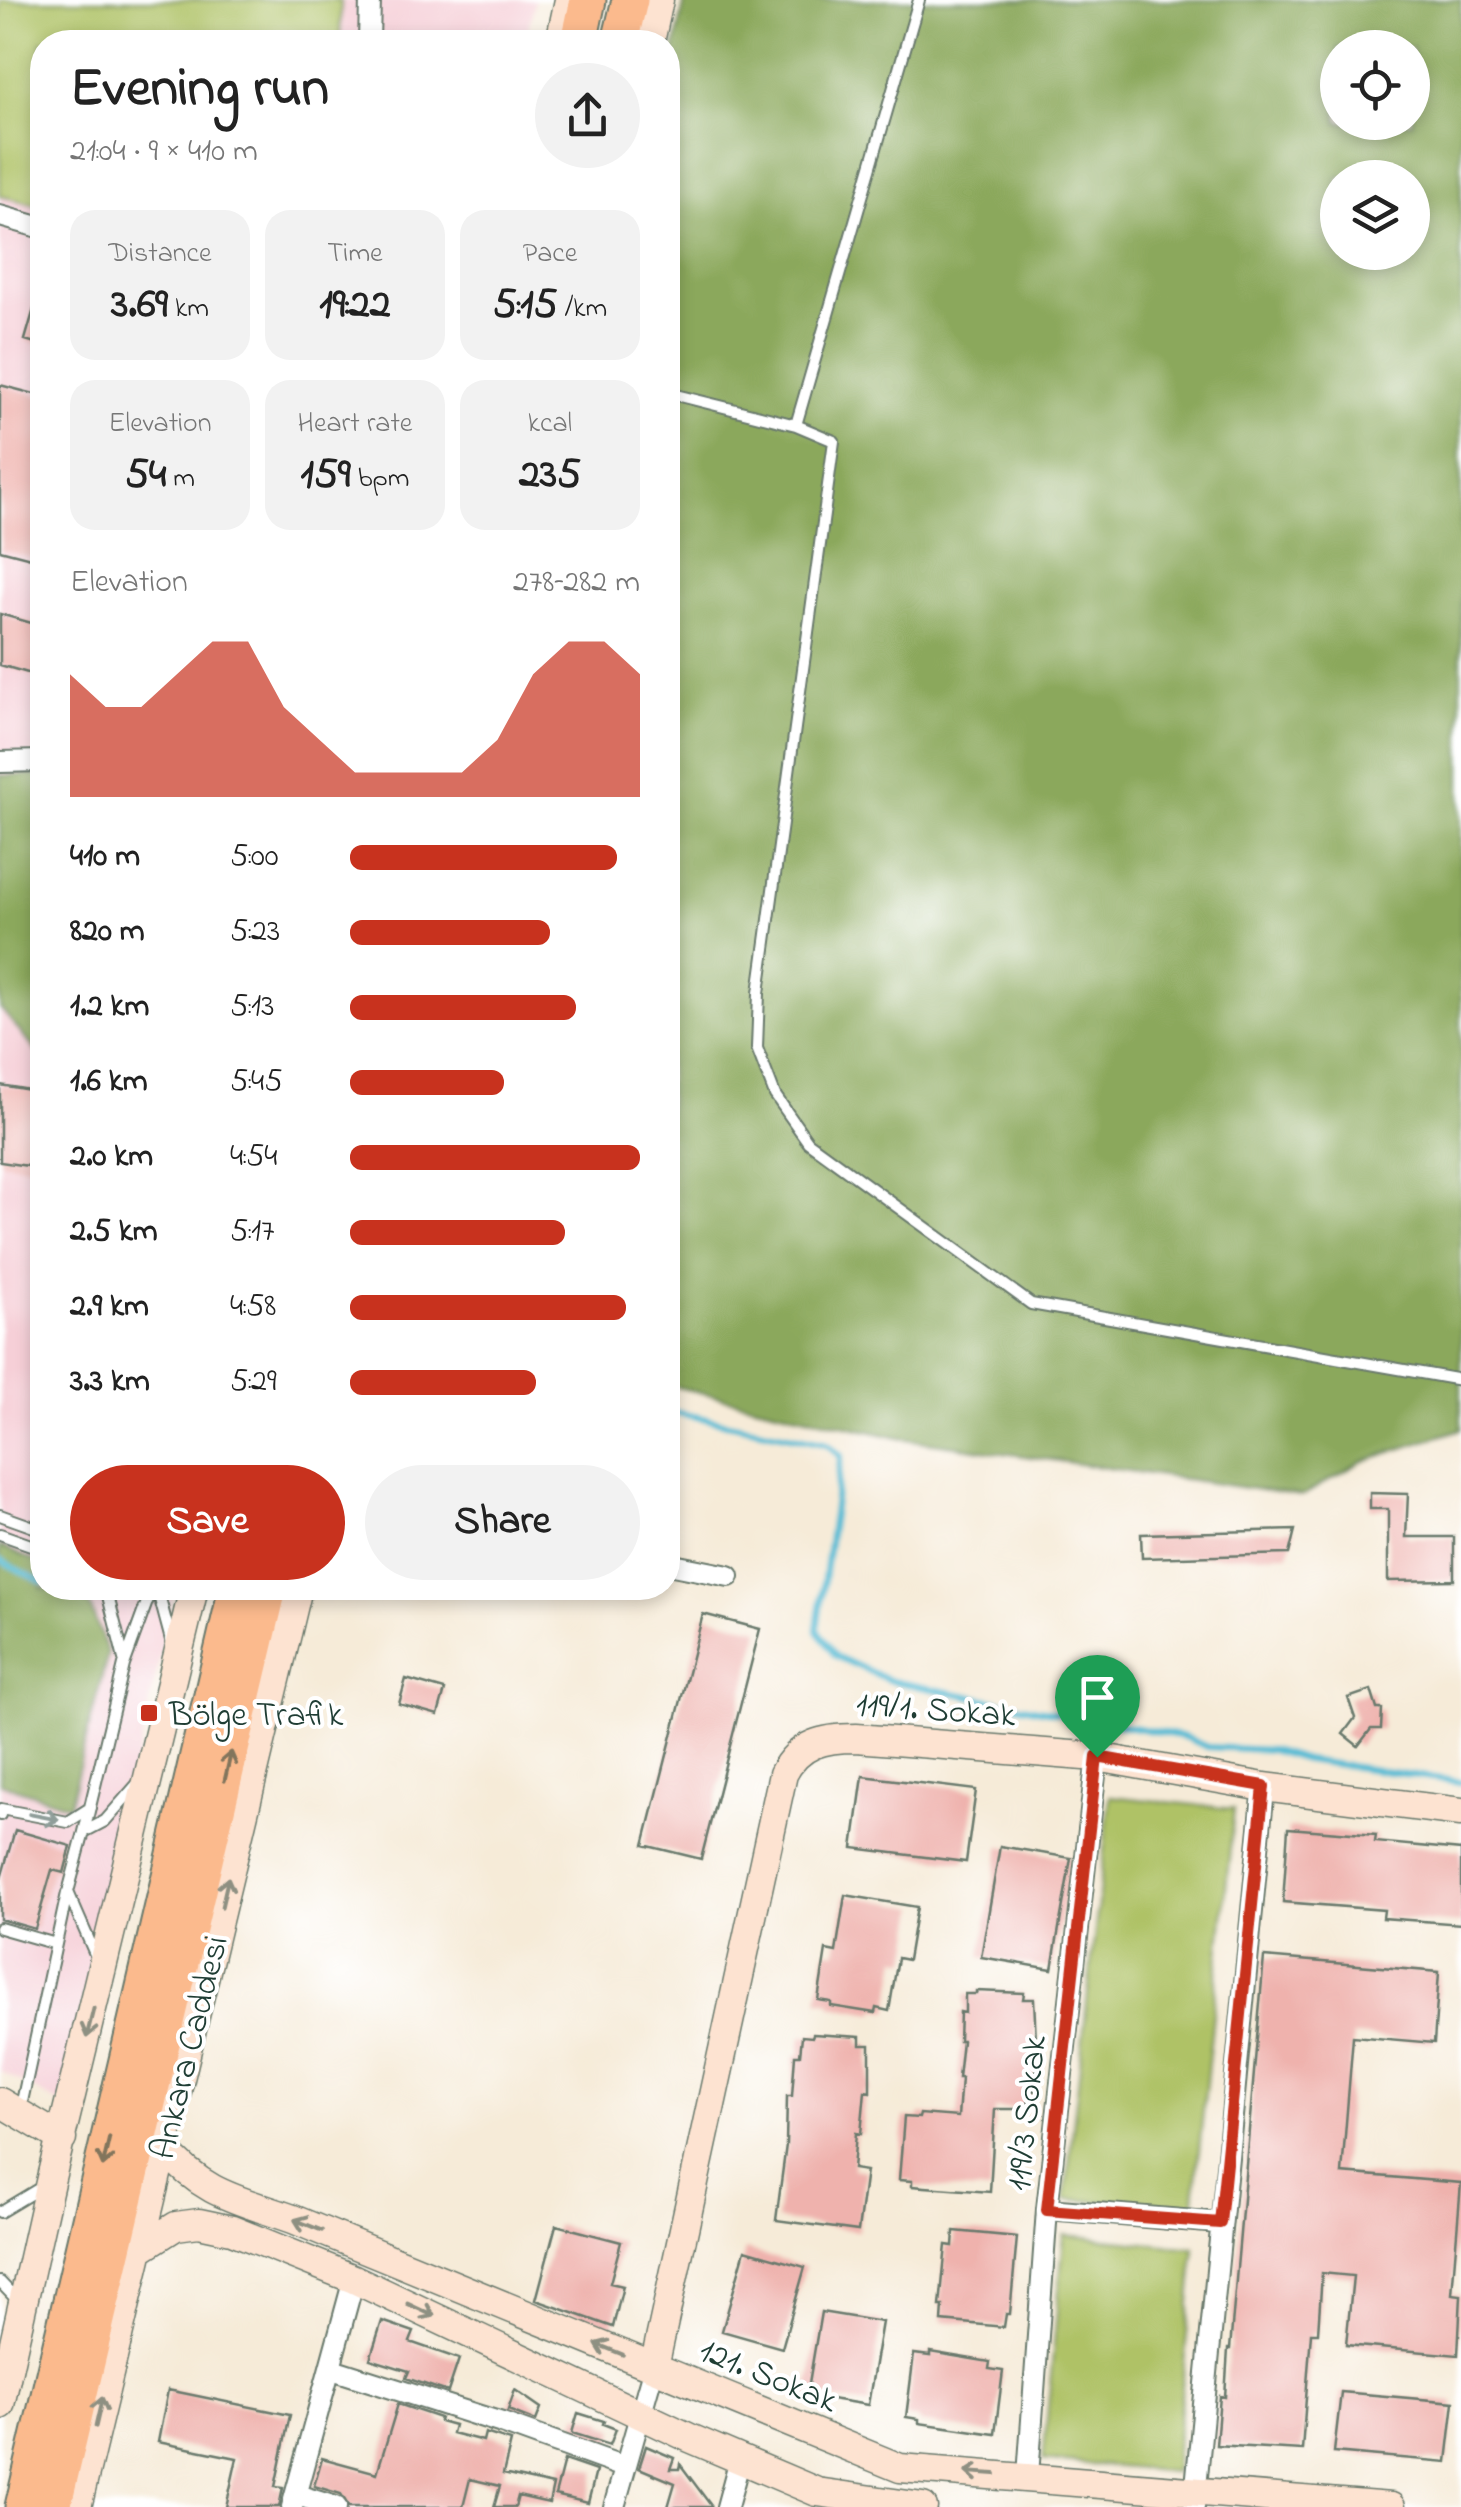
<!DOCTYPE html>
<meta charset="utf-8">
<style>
body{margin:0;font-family:"Indie Flower",sans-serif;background:#f2f2f2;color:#222;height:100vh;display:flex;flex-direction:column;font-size:38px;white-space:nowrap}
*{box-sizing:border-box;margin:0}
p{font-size:32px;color:#767676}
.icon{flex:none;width:55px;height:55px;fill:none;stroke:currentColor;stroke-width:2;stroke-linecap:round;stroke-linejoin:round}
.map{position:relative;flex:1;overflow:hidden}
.drawer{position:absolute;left:30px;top:30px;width:650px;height:1570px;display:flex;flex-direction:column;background:#fff;border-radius:40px;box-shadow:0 5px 15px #0003}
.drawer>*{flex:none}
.tools{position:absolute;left:1320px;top:30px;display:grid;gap:20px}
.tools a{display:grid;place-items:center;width:110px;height:110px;border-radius:50%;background:#fff;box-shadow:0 5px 15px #0003;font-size:50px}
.pin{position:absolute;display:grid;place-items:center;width:85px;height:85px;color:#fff;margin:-102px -42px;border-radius:50% 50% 50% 0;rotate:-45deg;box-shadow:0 0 10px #0007}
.pin .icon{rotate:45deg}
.round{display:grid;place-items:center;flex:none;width:105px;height:105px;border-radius:52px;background:#f2f2f2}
.head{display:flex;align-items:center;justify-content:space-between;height:170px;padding:0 40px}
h1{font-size:55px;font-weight:800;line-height:75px}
.stats{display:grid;grid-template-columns:repeat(3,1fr);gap:15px;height:170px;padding:10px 40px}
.stats div{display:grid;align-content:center;border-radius:25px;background:#f2f2f2;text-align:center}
.stats b{font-size:42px;font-weight:800}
.stats small{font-size:28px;font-weight:400}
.stats p{font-size:28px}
.chart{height:280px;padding:20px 40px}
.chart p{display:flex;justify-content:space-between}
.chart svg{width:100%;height:180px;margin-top:10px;fill:#c8321e;opacity:.7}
.action{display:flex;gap:20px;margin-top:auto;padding:20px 40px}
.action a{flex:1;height:115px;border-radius:60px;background:#c8321e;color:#fff;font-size:40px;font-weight:800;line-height:115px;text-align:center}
.action a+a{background:#f2f2f2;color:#222}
ul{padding:0 40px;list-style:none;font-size:32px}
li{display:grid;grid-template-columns:160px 120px 1fr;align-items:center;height:75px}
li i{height:25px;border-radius:12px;background:#c8321e}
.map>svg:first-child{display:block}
</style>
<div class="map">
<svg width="1461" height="2507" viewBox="0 0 1461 2507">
<rect width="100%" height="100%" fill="#fff"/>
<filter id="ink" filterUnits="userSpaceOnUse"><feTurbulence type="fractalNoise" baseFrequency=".01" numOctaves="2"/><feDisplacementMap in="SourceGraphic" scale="20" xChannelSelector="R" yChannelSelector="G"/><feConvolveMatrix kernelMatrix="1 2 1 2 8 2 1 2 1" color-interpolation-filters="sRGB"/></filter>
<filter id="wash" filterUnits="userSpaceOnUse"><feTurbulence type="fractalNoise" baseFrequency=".0048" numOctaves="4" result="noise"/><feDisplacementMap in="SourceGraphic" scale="40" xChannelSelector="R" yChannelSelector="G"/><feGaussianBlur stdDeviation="2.25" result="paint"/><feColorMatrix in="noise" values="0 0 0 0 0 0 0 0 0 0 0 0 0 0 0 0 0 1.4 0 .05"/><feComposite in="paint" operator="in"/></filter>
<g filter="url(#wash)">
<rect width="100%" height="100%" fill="#f6ebd8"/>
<!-- built -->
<path fill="#f6cfd7" d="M0,0H535L525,42H42V1588H175L62,2105L0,2071Z"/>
<!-- green -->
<path fill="#afc266" stroke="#67804d" stroke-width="2.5" d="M0,0H341L340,42H42V206L0,196Z
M1110,1796L1234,1809L1193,2209L1065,2199Z
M1064,2235L1195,2248L1174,2472L1043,2460Z"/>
<!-- forest -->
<path fill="#8ba85b" stroke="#557248" stroke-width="2.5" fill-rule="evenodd" d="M685,0H1461V1429L1361,1462L1302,1496L899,1438L668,1385V77ZM1338,48H1412V122H1338ZM1338,178H1412V252H1338Z
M0,775H42V1058L0,1008Z
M0,1546L42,1564V1588H74L90,1606L108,1653L69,1806L0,1783Z"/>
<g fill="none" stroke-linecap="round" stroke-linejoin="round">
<!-- stream -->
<path stroke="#56bcd4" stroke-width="6" d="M668,1411L826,1443L841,1456L817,1629L835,1656L891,1681L1184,1737L1207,1747L1270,1750L1305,1760L1461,1782
M0,1560L42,1582"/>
</g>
<g id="blocks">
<!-- building -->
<path fill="#efb2ad" d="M38,295H42V345L25,340Z
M0,385L42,396V561L0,550Z
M0,614L42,626V677L0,665Z
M0,1085L42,1092L35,1167L0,1162Z
M1370,1493L1408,1494L1406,1537H1454V1580L1388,1581V1509H1370Z
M1295,1530L1289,1554L1142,1558L1141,1534Z
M703,1614L760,1629L701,1859L644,1845Z
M406,1679L445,1690L438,1715L399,1704Z
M1371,1690L1377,1709H1382L1381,1729H1371L1358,1746L1343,1734L1355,1718L1348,1698Z
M863,1776L976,1790L966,1862L853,1848Z
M1288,1828L1376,1835L1375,1842L1461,1850V1924L1383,1918L1384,1910L1283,1902Z
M15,1830L71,1846L64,1873L52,1870L35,1929L0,1919V1882Z
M1000,1846L1071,1858L1052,1969L981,1957Z
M845,1895L917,1907L908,1960L898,1958L889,2011L876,2008L875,2013L831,2006V2002L818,2000L826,1950L836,1952Z
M1264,1957L1439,1972L1434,2043L1353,2036L1342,2173L1461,2183L1452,2294L1461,2295L1458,2355L1346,2345L1353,2276L1322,2273L1318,2333H1311L1302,2450L1216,2445L1220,2396L1225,2397L1228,2349H1230Z
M976,1991L1024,1993L1023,1999H1034L1037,2062L1034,2091L1029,2090L1028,2109H995L990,2192L912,2186V2181L899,2180L904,2117L919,2118L920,2114L958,2117L961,2078H958L962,2041H959L960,2012L965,2013V1994H976Z
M813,2034L860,2037V2045H870V2092L865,2091L861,2134L856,2133L853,2169L866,2171L858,2231L776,2220L786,2145L787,2096H792L795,2055H800L802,2036L812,2037Z
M556,2225L621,2242L610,2283L623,2286L613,2327L536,2300Z
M954,2231L1017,2237L1010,2314H1006L1004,2327L942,2321L943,2306H940L946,2245L953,2246Z
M745,2250L805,2267L782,2348L722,2331Z
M821,2312L882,2322L868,2405L807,2395Z
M382,2321L414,2332L410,2342L459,2359L448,2392L406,2378L409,2371L370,2359Z
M930,2352L990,2362L989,2369L1003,2371L995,2434L919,2423V2419L906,2417L914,2354L930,2356Z
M168,2390L290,2415L275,2487L283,2488L279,2507H226L237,2458L158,2442Z
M515,2390L541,2408L536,2421L508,2410Z
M1341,2392L1454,2402L1447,2462L1334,2452Z
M398,2404L440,2418L439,2421L454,2425L452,2433L483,2441L485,2433L511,2441L503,2474L553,2485L549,2503L518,2496L515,2507H494L500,2486L470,2479L463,2507H349L341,2494L314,2486L322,2458L377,2473Z
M578,2413L604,2421L603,2424L616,2429L610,2445L572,2433Z
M646,2446L674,2458L670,2469H679L680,2464L712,2507H668L675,2483L639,2468Z
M564,2460L596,2471L588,2503L555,2495Z"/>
</g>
</g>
<g filter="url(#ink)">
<use href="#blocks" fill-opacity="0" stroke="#6a7a6d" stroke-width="2.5"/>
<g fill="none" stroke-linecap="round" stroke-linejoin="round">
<defs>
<path id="lane" d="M668,393L796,425L834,441L759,993L757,1048L775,1095L808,1142L1031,1304L1461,1380
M796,425L919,0
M41,1066H42
M0,1515L42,1530
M0,1534L42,1549
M106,1588L124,1659
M157,1588L172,1644
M0,1815L1,1809L68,1822L90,1808
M84,1832L124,1665L152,1588
M0,1928L56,1944
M98,1961L68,1892L84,1832L105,1821L139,1782
M20,2111L67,1893
M0,2212L45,2185
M0,2282L20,2303"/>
<path id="street" d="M369,42L370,0
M0,216L42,228
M0,762L42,761
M668,1564L729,1576
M1047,2209L1220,2223
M332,2369L502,2423L624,2467
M1028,2476L1047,2209L1097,1757
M297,2495L336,2507
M292,2507L354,2279
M614,2507L654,2367
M727,2507L740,2459
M1194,2507L1264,1787"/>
<path id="secondary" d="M560,42L569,0
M650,42L659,0
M0,2102L62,2139
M164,2148C204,2195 237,2199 293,2219L900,2468L1391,2507
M138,2250L176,2226L199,2223L232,2230L354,2279L690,2438L817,2492L923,2507
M654,2367L783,1774C799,1743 824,1738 856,1738L1097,1757L1264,1787L1461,1812
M0,2405L50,2182L194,1588
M77,2507L298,1588"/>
<path id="highway" d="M579,42L588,0
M620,42L630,0
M23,2507L237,1588
M53,2507L269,1588"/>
</defs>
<!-- lane casing -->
<use href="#lane" stroke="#6a7a6d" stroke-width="14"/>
<!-- street casing -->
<use href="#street" stroke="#6a7a6d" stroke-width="24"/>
<!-- secondary casing -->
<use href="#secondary" stroke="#6a7a6d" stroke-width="31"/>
<!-- highway casing -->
<use href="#highway" stroke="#6a7a6d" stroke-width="39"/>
<!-- lane -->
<use href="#lane" stroke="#fff" stroke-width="10"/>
<!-- street -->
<use href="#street" stroke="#fff" stroke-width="20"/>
<!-- secondary -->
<use href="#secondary" stroke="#fde3d1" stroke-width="28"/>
<!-- highway -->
<use href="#highway" stroke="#fbba8d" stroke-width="35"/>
</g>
<!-- one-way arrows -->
<defs><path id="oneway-shaft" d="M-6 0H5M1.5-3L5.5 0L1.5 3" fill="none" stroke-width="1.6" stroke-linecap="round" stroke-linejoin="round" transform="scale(2.5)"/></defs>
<g stroke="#82755c">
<use href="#oneway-shaft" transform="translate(228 1766) rotate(-77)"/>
<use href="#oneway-shaft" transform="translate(106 2152) rotate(103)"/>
</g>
<use stroke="#8f9e9a" href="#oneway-shaft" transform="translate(44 1817) rotate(11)"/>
<g stroke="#8e9082">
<use href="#oneway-shaft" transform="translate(225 1892) rotate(-77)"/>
<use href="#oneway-shaft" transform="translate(90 2023) rotate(104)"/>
<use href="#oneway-shaft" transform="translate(308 2225) rotate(-158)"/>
<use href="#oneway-shaft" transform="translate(421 2310) rotate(25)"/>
<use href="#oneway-shaft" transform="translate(609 2349) rotate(-158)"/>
<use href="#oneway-shaft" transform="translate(99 2412) rotate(-77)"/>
<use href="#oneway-shaft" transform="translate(980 2473) rotate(-176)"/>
</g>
</g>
<g fill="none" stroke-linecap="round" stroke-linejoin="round" filter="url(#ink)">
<defs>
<path id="route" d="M1097,1757L1264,1786L1220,2223L1047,2210Z"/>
</defs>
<!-- route casing -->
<use href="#route" stroke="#fff" stroke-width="20"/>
<!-- route -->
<use href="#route" stroke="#c8321e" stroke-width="12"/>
</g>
<!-- markers -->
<rect fill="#c8321e" stroke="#fff" stroke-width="4" x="139" y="1703" width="20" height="20" rx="5"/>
<g text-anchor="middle" stroke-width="8" stroke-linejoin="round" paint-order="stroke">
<!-- street labels -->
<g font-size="35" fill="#1f3d34" stroke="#fff">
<text transform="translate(936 1708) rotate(4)" y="12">119/1. Sokak</text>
<text transform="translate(188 2047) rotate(-76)" y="12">Ankara Caddesi</text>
<text transform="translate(1025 2113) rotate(-84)" y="12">119/3 Sokak</text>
<text transform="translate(769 2374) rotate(22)" y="12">121. Sokak</text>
</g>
<!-- poi labels -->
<g font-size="35" fill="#1f3d34" stroke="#fff" text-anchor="start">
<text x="169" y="1725">Bölge Trafik</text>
</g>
</g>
</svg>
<div class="tools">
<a><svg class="icon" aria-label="locate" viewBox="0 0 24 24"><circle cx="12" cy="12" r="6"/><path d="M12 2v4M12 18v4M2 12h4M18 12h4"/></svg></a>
<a><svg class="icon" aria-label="layers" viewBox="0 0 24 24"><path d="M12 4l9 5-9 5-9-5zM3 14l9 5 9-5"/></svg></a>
</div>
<div class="pin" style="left:1097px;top:1757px;background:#1e9e55"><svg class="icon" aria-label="arrive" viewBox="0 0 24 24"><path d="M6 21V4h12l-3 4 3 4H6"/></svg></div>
<section class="drawer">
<div class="head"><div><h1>Evening run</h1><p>21:04 · 9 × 410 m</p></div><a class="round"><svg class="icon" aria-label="share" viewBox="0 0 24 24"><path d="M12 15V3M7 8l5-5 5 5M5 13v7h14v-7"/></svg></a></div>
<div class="stats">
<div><p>Distance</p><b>3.69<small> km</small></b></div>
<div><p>Time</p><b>19:22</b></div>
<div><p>Pace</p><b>5:15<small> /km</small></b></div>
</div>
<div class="stats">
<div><p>Elevation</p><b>54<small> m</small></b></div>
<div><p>Heart rate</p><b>159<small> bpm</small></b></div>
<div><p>kcal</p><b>235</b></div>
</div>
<div class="chart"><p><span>Elevation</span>278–282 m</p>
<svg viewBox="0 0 160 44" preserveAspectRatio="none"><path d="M0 44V14L10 22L20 22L30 14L40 6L50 6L60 22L70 30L80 38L90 38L100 38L110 38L120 30L130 14L140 6L150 6L160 14V44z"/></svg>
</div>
<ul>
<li><b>410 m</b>5:00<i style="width:92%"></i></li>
<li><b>820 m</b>5:23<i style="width:69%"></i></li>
<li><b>1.2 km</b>5:13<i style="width:78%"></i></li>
<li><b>1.6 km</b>5:45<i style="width:53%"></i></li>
<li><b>2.0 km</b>4:54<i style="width:100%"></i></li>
<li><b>2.5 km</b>5:17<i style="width:74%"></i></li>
<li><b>2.9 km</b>4:58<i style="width:95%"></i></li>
<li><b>3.3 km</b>5:29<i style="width:64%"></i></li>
</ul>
<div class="action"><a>Save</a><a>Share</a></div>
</section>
</div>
